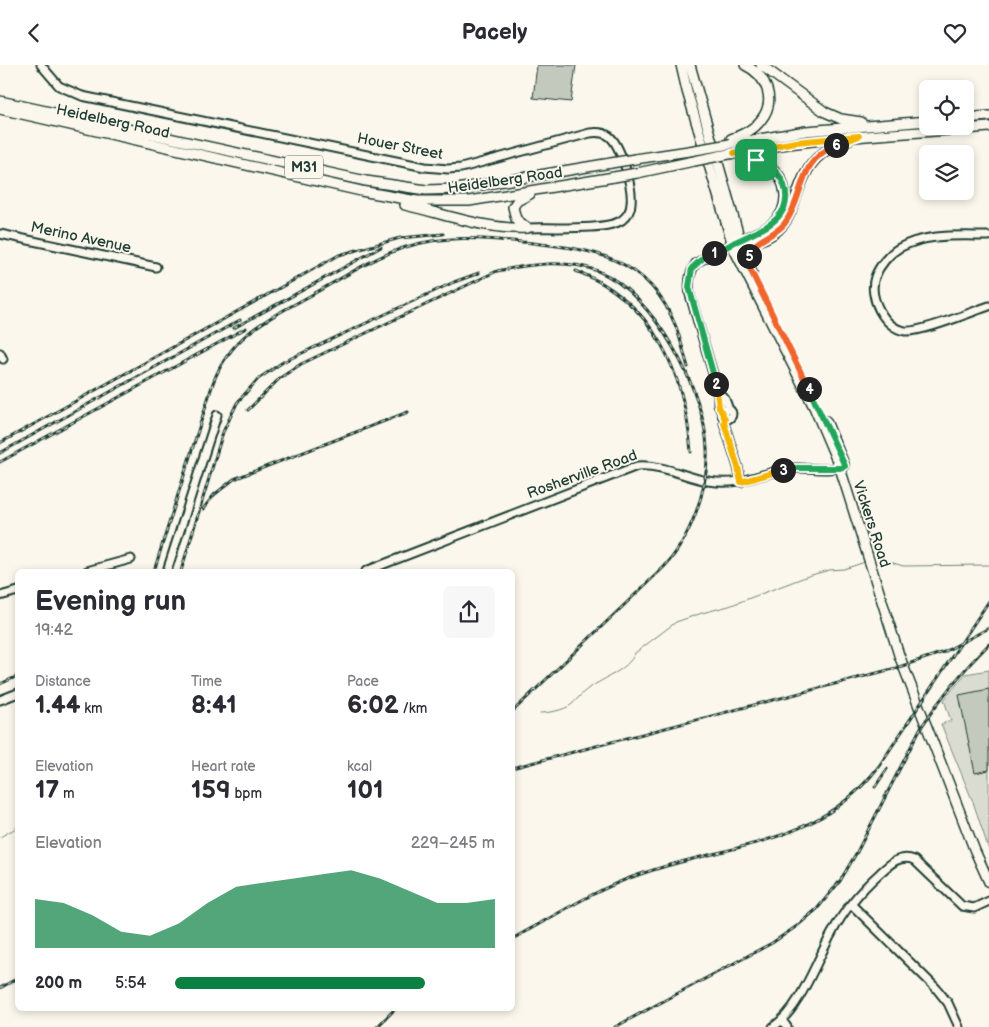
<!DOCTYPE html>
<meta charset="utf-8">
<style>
body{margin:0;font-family:"Balsamiq Sans",sans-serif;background:#f7f7f7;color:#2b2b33;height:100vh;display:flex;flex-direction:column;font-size:19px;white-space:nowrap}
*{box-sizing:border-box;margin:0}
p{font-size:16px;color:#7c7c81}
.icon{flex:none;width:28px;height:28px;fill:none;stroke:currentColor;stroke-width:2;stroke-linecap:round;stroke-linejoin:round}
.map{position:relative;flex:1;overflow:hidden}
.panel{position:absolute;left:15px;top:504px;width:500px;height:442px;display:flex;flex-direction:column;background:#fff;border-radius:8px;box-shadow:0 2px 8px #0003}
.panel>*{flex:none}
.buttons{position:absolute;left:919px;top:15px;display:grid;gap:10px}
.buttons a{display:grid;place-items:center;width:55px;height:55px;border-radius:8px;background:#fff;box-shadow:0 2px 8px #0003;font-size:25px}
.pin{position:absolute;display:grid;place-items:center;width:42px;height:42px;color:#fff;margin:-21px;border-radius:10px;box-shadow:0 2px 8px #0006}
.km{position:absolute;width:25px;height:25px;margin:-12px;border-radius:50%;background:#222;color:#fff;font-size:14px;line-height:25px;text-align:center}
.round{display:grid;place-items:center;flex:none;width:52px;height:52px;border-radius:8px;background:#f7f7f7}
.summary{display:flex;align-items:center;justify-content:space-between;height:85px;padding:0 20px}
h1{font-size:28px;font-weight:700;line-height:38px}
.metrics{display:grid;grid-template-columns:repeat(3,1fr);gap:8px;height:85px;padding:5px 20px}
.metrics div{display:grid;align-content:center}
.metrics b{font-size:25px;font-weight:700}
.metrics small{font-size:14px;font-weight:400}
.metrics p{font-size:14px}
.chart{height:140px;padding:10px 20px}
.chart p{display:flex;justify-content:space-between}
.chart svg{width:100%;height:90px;margin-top:5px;fill:#0b8043;opacity:.7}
ul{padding:0 20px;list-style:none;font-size:16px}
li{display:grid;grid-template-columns:80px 60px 1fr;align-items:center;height:38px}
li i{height:12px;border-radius:6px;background:#0b8043}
header{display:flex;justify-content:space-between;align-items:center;height:65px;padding:0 20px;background:#fff;font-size:22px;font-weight:700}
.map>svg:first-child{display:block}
</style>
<header><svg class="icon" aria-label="back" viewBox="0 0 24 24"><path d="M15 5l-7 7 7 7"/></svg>Pacely<svg class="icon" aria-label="heart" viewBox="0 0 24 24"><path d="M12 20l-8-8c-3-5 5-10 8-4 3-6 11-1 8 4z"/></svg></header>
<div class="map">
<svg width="989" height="962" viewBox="0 0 989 962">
<rect width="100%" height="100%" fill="#fbf7ec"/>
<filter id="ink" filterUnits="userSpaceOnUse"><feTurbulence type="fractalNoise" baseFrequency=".02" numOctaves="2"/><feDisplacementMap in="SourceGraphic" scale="10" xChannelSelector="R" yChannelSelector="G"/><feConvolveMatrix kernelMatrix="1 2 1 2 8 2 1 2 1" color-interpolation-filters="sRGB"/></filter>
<g filter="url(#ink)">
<!-- green -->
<path fill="#dbdcd1" stroke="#7d8c82" d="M989,605V785L973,737L941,659L951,656L944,635L965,609Z"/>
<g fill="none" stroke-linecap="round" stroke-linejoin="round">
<!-- stream -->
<path stroke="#74847b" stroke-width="1" d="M881,494L903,501L989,500
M540,648C549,648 564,645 571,640C576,636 580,630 585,626C600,614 628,606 635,588L676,557L702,548L729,541L808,511L829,505L844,504L865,497
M0,772L18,762"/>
</g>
<!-- building -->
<path fill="#c4c9be" stroke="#1f3d34" d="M537,0H576L571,37L533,33Z
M989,624V705L975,708L959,630Z"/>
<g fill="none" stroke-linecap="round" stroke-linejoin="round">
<defs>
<path id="minor" d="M41,0L59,21L82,31L425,102L448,104L461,103L590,68C597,67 603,67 609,71C621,80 633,123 631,138C631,145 627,151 622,155C607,166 548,162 527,163
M0,169L156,202
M989,171C959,171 926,168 899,183C889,189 879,201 875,212C868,232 884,263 905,266C921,268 971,247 989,241
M0,288L3,294
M718,326L725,334L729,345
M722 349a5 5 0 1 1 10 0a5 5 0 1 1-10 0Z
M722,348L718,339V326L690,230C688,218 689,208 696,198L733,178
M725,354L724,358L738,402L741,417
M87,506L131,494
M167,506L217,350
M366,506L637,401C663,399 684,412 708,416C745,422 762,406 795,403C811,402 829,407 844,401
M0,531L18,526
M0,635L18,628
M851,839L936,923L948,938L959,962
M782,955L787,962
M773,962C801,943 816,896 832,868C844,845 861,825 880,808C890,799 900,789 914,795L962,841L974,843L989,836"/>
<path id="major" d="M681,0L687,26L734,184L814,342L840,403L899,590L975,786L989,817
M690,0L740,175L752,208
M761,0L825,47L841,54L861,57
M0,36L366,116L426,125L457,124L611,98
M0,44L361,126L417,136H469L614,112
M965,53L989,51
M731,74C742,70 754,65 761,55C777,35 766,10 745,0
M730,79L806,66L928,56
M734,88C818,71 904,69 989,62
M635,94L689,86
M637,108L694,96
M405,140C445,149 486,165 527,163
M527,163L516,154L513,142L517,136L530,129
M735,177C747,172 763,167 773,158C791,143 788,114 769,101C760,94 747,92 737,89
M737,183C751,177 768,175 779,164C787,157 791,147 794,138C806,102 813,88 850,74
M826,356L844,399"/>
</defs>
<!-- minor casing -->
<use href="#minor" stroke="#1f3d34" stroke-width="11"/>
<!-- major casing -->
<use href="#major" stroke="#1f3d34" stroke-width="12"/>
<!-- minor -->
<use href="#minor" stroke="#fbf7ec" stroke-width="7"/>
<!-- major -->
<use href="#major" stroke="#fbf7ec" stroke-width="9"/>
<defs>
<path id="rail" d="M576,206C654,235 685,309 691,387
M234,263L381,182
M248,345L280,313L301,299L497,206C530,199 567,194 598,206C654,229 705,326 707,384C709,423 690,474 664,502L512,647
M0,378L339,190L400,173L443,169
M0,388L240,255
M0,397L246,263
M203,444L214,430L234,414L408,347
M154,506L213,318C232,267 271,253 315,228C344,212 374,192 406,182C444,170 482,173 522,177C589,184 648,189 676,262C681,275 684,289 688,302
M181,506L223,367L237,338L258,314L283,297L454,217L479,208
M0,619L18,611
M512,703L896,603L944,587L989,563
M875,722L887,704
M512,874C553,852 594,825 638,810C726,778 818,783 879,701L989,536
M0,923L18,913
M377,962L395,944
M615,962L772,878L797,861L817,844L840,816L857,787L920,664C940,633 963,605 989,579"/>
</defs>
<!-- rail casing -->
<use href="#rail" stroke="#1f3d34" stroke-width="3"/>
<!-- rail -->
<use href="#rail" stroke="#fbf7ec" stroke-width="1" stroke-dasharray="4" stroke-linecap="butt"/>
<defs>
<path id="major-bridge" d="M689,86L730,79
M694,96L734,88
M611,98L635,94
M614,112L637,108"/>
</defs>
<!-- major-bridge casing -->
<use href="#major-bridge" stroke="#1f3d34" stroke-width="12" stroke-linecap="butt"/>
<!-- major-bridge -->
<use href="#major-bridge" stroke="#fbf7ec" stroke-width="9"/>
</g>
</g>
<g fill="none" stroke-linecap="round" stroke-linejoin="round" filter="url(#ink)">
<defs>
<path id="split-1" d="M714,188C722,185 728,181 735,177C758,166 796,154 784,120C779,106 769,100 756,95"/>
<path id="split-2" d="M714,188L702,194L692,203L689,222L716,319"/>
<path id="split-3" d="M716,319L719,342L725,354L724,358L738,402L741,417L783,405"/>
<path id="split-4" d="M783,405L794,403H840L845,401L809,324"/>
<path id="split-5" d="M749,191L748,199L752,208L809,324"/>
<path id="split-6" d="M749,191C753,173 775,172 785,158C806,129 796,97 836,80"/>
<path id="split-7" d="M756,95L734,88L796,77L859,71L836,80"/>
</defs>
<!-- split-1 casing -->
<use href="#split-1" stroke="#fff" stroke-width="10"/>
<!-- split-2 casing -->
<use href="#split-2" stroke="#fff" stroke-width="10"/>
<!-- split-3 casing -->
<use href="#split-3" stroke="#fff" stroke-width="10"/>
<!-- split-4 casing -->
<use href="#split-4" stroke="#fff" stroke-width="10"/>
<!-- split-5 casing -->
<use href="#split-5" stroke="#fff" stroke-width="10"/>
<!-- split-6 casing -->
<use href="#split-6" stroke="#fff" stroke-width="10"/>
<!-- split-7 casing -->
<use href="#split-7" stroke="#fff" stroke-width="10"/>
<!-- split-1 -->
<use href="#split-1" stroke="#22a559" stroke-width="6"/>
<!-- split-2 -->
<use href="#split-2" stroke="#22a559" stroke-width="6"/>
<!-- split-3 -->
<use href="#split-3" stroke="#f5b400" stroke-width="6"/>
<!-- split-4 -->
<use href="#split-4" stroke="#22a559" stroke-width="6"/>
<!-- split-5 -->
<use href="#split-5" stroke="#f0652b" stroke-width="6"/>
<!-- split-6 -->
<use href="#split-6" stroke="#f0652b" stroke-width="6"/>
<!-- split-7 -->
<use href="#split-7" stroke="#f5b400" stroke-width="6"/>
</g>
<g text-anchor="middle" stroke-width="4" stroke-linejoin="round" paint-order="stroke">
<!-- shield labels -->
<rect fill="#fbf7ec" stroke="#61756b" stroke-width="1" x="285" y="90.5" width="38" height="23" rx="4"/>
<g font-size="14" font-weight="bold" fill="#1f3d34">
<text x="304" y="107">M31</text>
</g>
<!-- street labels -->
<g font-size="15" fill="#1f3d34" stroke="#fbf7ec">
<text transform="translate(113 56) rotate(12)" y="5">Heidelberg Road</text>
<text transform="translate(400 81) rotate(11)" y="5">Houer Street</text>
<text transform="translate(505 115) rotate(-8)" y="5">Heidelberg Road</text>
<text transform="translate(81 172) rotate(12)" y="5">Merino Avenue</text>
<text transform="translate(582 409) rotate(-20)" y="5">Rosherville Road</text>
<text transform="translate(872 459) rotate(72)" y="5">Vickers Road</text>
</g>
</g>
</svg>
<div class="buttons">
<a><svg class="icon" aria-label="locate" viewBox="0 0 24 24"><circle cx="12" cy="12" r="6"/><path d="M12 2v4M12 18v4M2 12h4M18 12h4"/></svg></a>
<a><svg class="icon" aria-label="layers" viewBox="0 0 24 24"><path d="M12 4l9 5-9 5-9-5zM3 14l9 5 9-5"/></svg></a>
</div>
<div class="pin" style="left:756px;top:95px;background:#1e9e55"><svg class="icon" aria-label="arrive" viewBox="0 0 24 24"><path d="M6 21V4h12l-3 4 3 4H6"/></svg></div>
<b class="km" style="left:714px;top:188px">1</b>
<b class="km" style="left:716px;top:319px">2</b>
<b class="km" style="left:783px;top:405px">3</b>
<b class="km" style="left:809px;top:324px">4</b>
<b class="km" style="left:749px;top:191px">5</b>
<b class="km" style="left:836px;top:80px">6</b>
<section class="panel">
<div class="summary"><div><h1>Evening run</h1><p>19:42</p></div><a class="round"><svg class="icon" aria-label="share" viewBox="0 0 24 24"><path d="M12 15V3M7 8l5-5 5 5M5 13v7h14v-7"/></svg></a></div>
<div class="metrics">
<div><p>Distance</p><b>1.44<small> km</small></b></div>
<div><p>Time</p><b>8:41</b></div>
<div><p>Pace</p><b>6:02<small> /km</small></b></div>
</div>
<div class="metrics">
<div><p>Elevation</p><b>17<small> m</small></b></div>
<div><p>Heart rate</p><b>159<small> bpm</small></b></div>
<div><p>kcal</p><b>101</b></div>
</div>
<div class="chart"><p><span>Elevation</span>229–245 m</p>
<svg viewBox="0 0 160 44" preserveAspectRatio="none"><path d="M0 44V20L10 22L20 28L30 36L40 38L50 32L60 22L70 14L80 12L90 10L100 8L110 6L120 10L130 16L140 22L150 22L160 20V44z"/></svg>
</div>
<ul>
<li><b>200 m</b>5:54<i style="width:78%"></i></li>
</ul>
</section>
</div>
